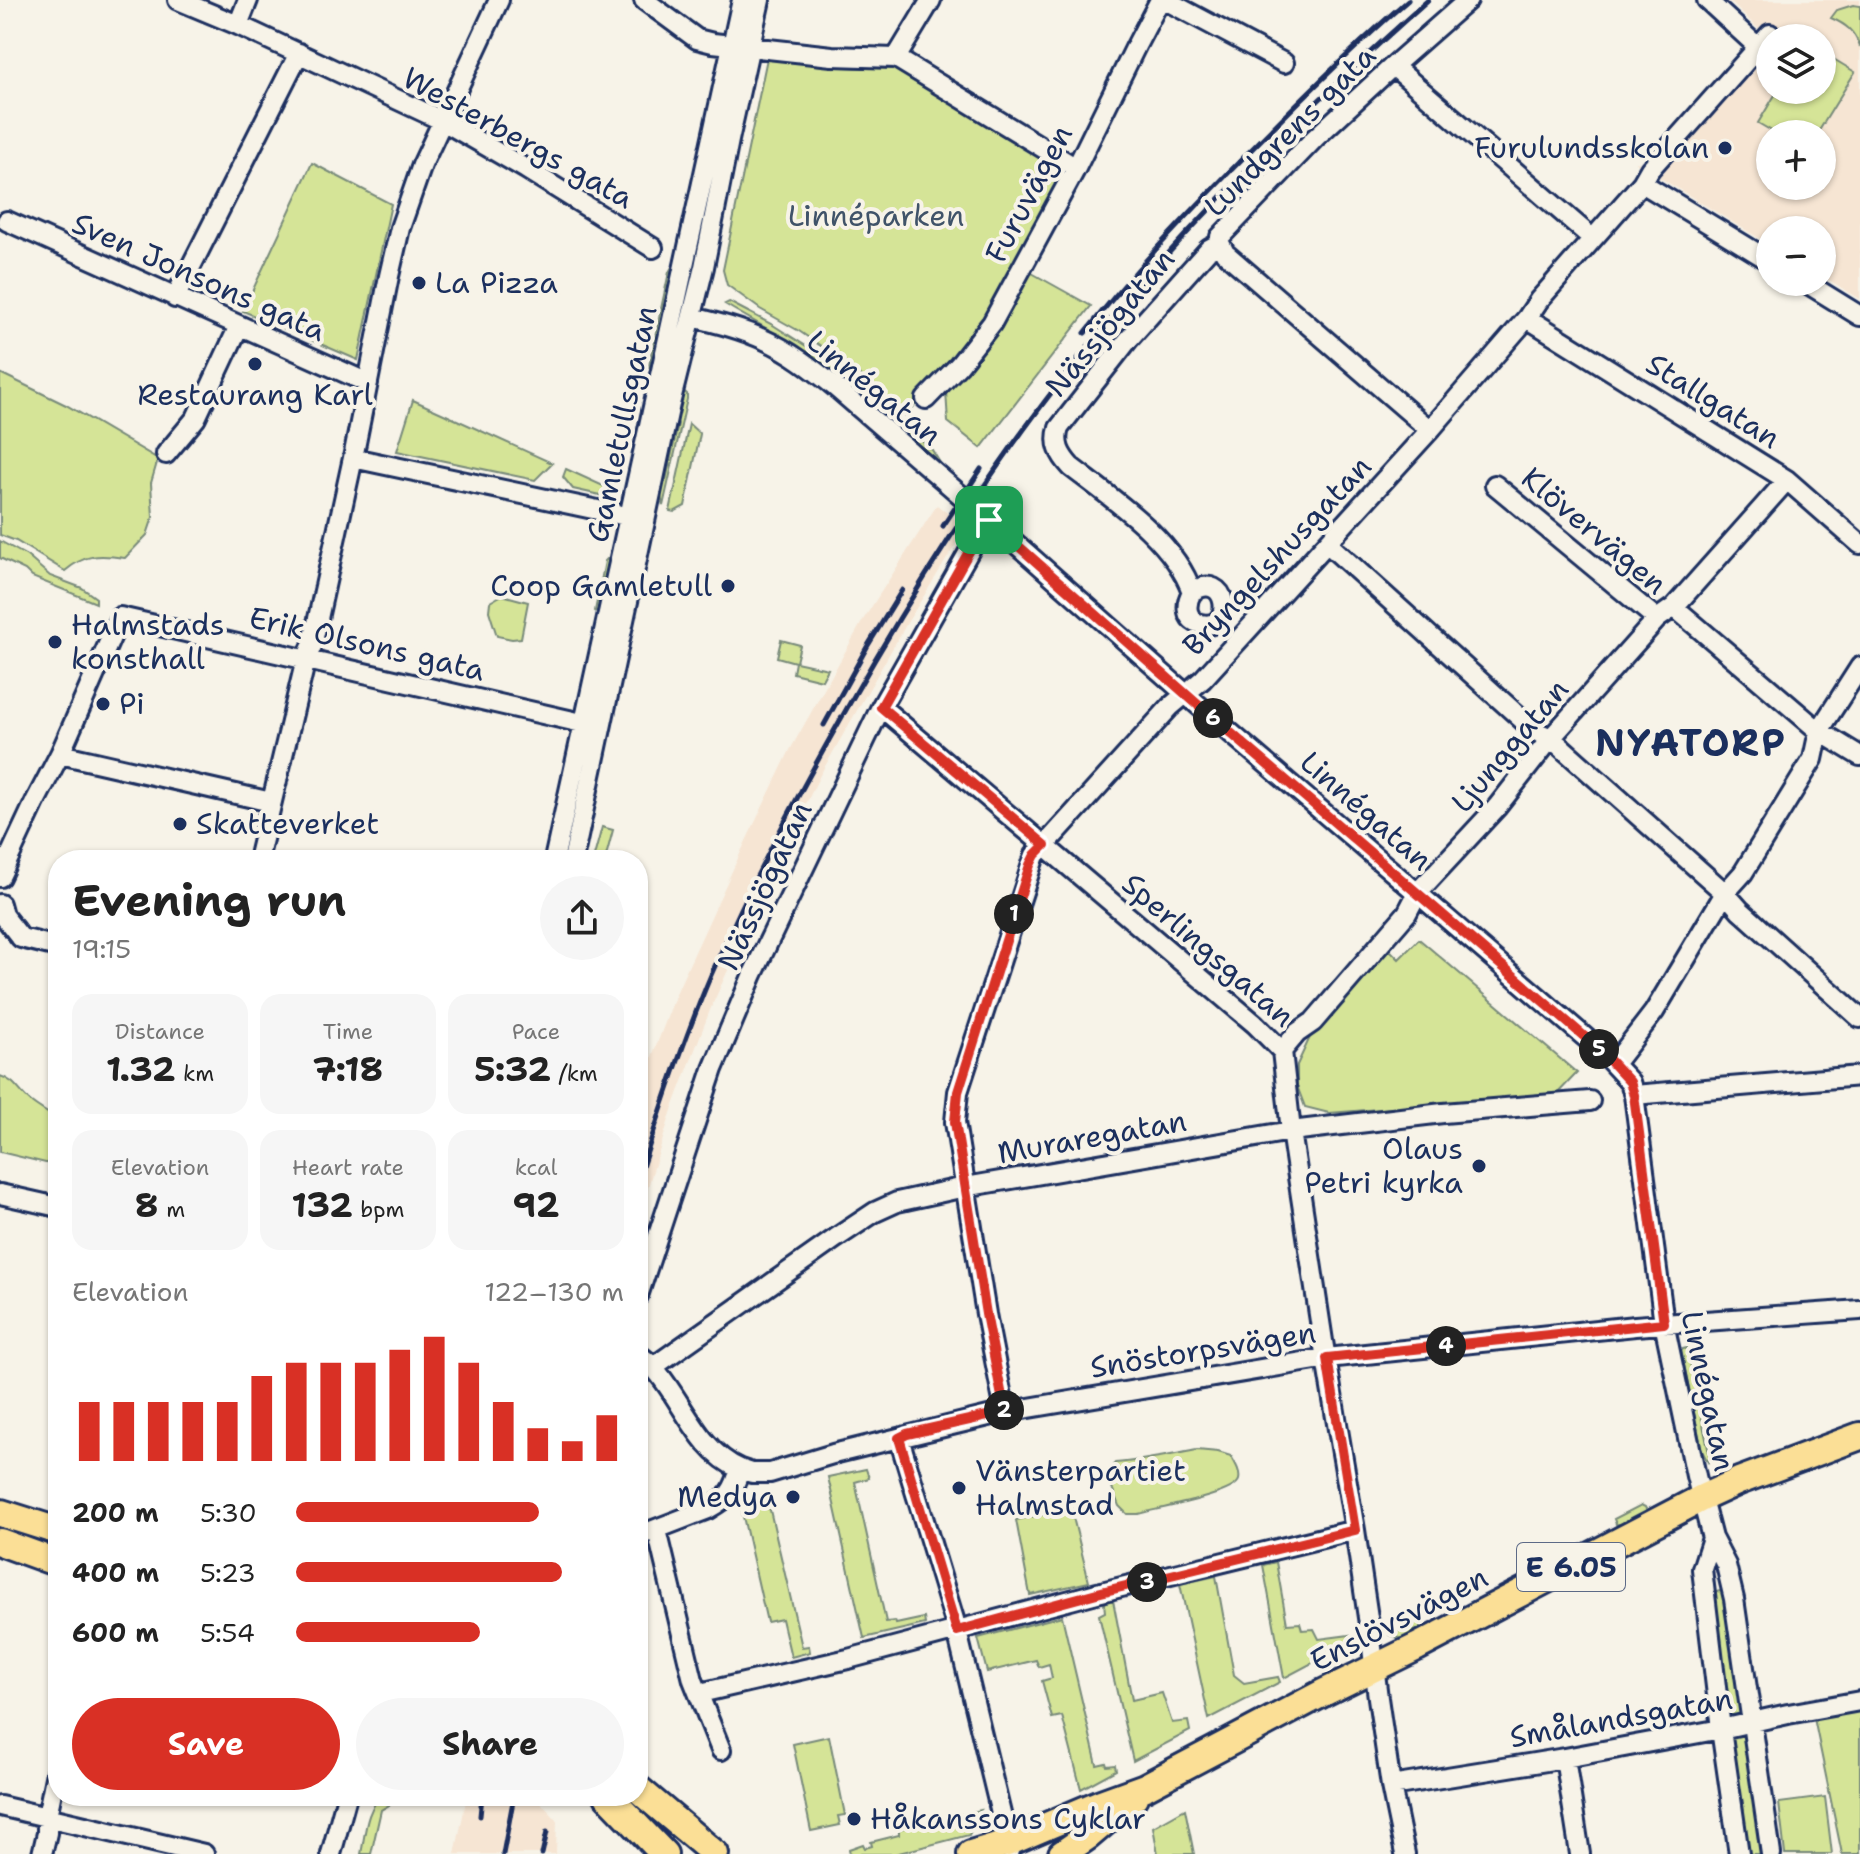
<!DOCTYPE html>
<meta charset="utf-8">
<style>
body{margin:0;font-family:"Shantell Sans",sans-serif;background:#f6f6f6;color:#222;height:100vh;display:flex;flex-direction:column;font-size:30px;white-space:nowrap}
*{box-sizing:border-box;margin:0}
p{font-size:26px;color:#767676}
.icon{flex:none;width:44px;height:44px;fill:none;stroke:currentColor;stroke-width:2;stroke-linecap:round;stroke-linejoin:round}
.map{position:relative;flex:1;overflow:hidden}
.sheet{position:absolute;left:48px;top:850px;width:600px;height:956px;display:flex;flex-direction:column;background:#fff;border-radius:32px;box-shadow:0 2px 6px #0004}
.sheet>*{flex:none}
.buttons{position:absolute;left:1756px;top:24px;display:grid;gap:16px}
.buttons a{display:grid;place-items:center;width:80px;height:80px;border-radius:50%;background:#fff;box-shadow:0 2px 6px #0004;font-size:40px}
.pin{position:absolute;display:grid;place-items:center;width:68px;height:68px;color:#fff;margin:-34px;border-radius:16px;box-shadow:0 4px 12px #0006}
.km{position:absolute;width:40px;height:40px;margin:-20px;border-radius:50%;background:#222;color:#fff;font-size:22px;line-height:40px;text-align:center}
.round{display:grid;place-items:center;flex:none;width:84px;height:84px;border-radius:42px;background:#f6f6f6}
.head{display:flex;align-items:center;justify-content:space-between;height:136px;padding:0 24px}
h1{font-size:44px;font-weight:700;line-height:60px}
.metrics{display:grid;grid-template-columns:repeat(3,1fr);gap:12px;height:136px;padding:8px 24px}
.metrics div{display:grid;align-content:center;border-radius:20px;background:#f6f6f6;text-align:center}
.metrics b{font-size:34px;font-weight:700}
.metrics small{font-size:22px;font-weight:400}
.metrics p{font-size:22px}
.chart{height:224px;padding:16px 24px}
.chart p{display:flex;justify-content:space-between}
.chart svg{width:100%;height:144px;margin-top:8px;stroke:#d93025;stroke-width:6}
.primary-button{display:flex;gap:16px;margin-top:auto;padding:16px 24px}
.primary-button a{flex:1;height:92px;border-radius:48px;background:#d93025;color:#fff;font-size:32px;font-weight:700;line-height:92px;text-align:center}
.primary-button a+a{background:#f6f6f6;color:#222}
ul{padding:0 24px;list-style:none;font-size:26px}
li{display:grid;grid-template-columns:128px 96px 1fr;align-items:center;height:60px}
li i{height:20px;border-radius:10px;background:#d93025}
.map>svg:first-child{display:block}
</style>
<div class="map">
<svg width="1860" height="1854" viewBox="0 0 1860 1854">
<rect width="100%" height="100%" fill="#f7f3e8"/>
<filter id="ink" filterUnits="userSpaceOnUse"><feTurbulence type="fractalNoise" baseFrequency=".0125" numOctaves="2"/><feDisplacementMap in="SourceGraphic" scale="16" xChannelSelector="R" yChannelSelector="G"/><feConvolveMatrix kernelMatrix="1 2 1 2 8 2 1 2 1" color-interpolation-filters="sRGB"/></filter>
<g filter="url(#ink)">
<!-- built -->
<path fill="#f6e5d3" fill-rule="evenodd" d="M1728,0H1860V299L1822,276V230H1770V245L1634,162L1665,165L1770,45V90H1822V38H1770V40ZM1770,134H1822V186H1770Z
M937,505L966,528L907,623L820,775L760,899L710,1010L671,1113L638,1219V1093L678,989L745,843L790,750L863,620Z
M467,1796H542V1804L557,1820L556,1854H455Z"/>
<!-- green -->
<path fill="#d5e497" stroke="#788a7a" stroke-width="2" d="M1853,5L1860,6V47C1854,31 1847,25 1831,18L1837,10Z
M1822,52L1855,72L1817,134H1777L1758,123L1778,90H1822Z
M767,58L842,67L897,69L1061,166L1059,184L987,318L906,416L847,364L799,331L760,309L727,285L723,270Z
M312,163L391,204L358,360L243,311Z
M678,266L655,373L649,367L651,355L669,272L672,267Z
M1030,272L1091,306L981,448L948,422L946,391L978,357L1008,311Z
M729,302L773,325L828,360L932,450L942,466L814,356L733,309L725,304Z
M0,373L66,405L158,459L151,483L153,517L147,535L125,558C99,554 85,554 65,571L16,541L0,535Z
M681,389L687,394V399L663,506L661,496V483L666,480L678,424L673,416Z
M413,400L552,463L535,480L397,451Z
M689,424L700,434L685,506L674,512L670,511Z
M566,469L610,489L609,497L573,489L563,477Z
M0,541L27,556L50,576L82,588L96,598V603L32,577L25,570L0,558Z
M615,557L597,612L595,611L605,561L608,558Z
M502,595L528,602L521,638L512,639L497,636L489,611L490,602Z
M781,640L800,645L796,662L828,669L822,680L793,673L795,662L777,657Z
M602,827L613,830L605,860H593Z
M1419,939L1577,1073L1556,1095L1329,1113L1305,1107L1297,1086V1065L1311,1035L1385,945L1399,959Z
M0,1076C15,1080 19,1092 30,1101C39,1108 49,1114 58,1119V1166L0,1152Z
M1687,1348L1710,1458L1708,1462L1702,1451L1681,1351L1683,1349Z
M1197,1450L1218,1452L1231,1456C1235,1463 1241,1472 1239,1480C1235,1495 1155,1509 1138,1514H1127L1119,1506L1107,1474L1115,1463C1143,1461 1170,1455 1197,1450Z
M866,1469L869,1478L855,1482L886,1622L895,1621L896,1624L924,1618L925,1624L864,1638L828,1477Z
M759,1501L770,1510L802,1647L809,1646L810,1652L791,1657L782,1619L767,1622L742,1512L743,1507Z
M1641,1505L1645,1507L1649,1515L1630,1525L1616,1524L1614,1519Z
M1071,1509L1089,1582L1030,1595L1016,1520Z
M1276,1562L1287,1624L1300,1623L1302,1630L1314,1629L1319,1639L1350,1635V1643L1284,1678L1263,1565Z
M1216,1576L1234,1675L1244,1683L1278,1677L1280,1682L1209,1719L1180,1584Z
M1720,1591L1726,1592L1745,1719L1727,1720L1713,1593Z
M1113,1600L1132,1700L1162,1693L1172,1723L1188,1721L1190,1731L1133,1761L1099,1615L1105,1612L1104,1603Z
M1062,1616L1097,1765L1106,1763L1107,1766L1115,1765L1116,1770L1081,1789L1062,1716L1052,1718L1042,1681L1052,1678L1049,1664L1039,1667L1036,1660L987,1672L978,1638Z
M1418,1620L1422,1621C1419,1637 1406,1643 1390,1635Z
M1860,1711V1854H1842L1814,1718Z
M1747,1730L1764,1854H1745L1728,1734Z
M829,1736L845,1815L838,1816L840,1825L811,1831L793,1744Z
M383,1796L403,1797L381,1810L371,1854H361C365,1836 366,1806 383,1796Z
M1825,1797L1832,1854H1785L1779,1803Z
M1185,1809L1194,1854H1158L1153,1827Z
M981,1810L969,1835L895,1854H850L849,1849L863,1844L865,1848L872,1846L871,1842L899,1835V1829Z"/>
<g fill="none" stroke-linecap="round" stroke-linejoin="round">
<defs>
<path id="minor" d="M178,0L238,25L443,121L526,169L653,248
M644,0L697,39L713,43L832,56L896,58L1076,168
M1165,0L1284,63
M1707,0L1758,47
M238,25L248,0
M896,58L931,0
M1393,66L1592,238
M1642,183L1770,261
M7,221L368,383
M1805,282L1860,316
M175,298L299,53
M692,317C717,323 742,329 765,340C790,351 813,369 834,386L971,504L1197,704L1600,1050L1630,1082L1634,1095L1664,1323L1696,1476L1712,1538L1726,1565L1734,1599L1771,1854
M1527,318L1787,480L1860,544
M926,399L959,365L992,323L1076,168L1137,44L1160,0
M1430,430L1225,253L1220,243V237L1315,138L1393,66L1468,0
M166,454L196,418L239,326
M353,458L640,519
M1495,485L1657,619
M1328,544L1535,731L1551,738L1725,893L1740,910L1860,1018
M1192,592C1228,568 1236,632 1201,624C1185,620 1185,604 1192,592C1174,540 1114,500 1071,467C1060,455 1054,444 1059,428L1128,340L1209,249L1220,243
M1674,607L1819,731L1860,756
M881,707L1255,1024L1282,1051L1291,1131L1323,1341L1355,1530L1370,1631L1378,1698L1391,1786L1405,1854
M60,754L271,802
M258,860L306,659L312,646L353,458L389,276L400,228L422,165L499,0
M554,860C619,574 680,287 742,0
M573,860L670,404L704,267L729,140L760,0
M0,877L35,802L60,754L120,617L595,726
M0,904L3,915L21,938L58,947
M1282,1051L1297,1033L1313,1022L1407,913L1418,892L1497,807L1551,738L1657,619L1674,607L1787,480
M1614,1064L1654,1012L1725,893L1743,873L1813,759L1819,731L1860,667
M1634,1095L1860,1076
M0,1194L58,1207
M638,1296L713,1069L753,974L881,707L979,534L989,520
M638,1354C643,1358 649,1362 653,1367C683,1400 697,1450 740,1469
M653,1367L836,1238L875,1212L897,1202L965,1187L1291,1131L1443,1113L1590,1101
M1005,1412L986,1314L955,1122L958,1092L1035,855L1045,845L1170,707L1203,679L1430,430L1527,318L1539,300L1642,183L1650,169L1770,34
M899,1438L954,1619L1010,1851
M657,1530L693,1680L721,1750
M638,1536L708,1509C729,1497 733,1493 740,1469L752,1473H770L833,1454L1005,1412L1327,1358L1635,1326L1860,1310
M1712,1538L1702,1569L1721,1729L1739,1854
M700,1693L848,1659L1097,1593L1355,1530
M1565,1758L1580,1854
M1391,1786L1565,1758L1721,1729L1788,1714L1860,1701
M0,1806L204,1854
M42,1854L47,1833V1816L58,1763
M331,1854L347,1796"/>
<path id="highway" d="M1,1513L58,1531
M0,1542L58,1563
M638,1789L715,1854
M608,1796L664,1854
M971,1854L1007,1843L1101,1803L1145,1787L1323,1693L1417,1647L1702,1498L1739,1481L1860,1436
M1062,1854L1088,1836L1134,1797"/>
</defs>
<!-- minor casing -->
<use href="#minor" stroke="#1b2f5e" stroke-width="24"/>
<!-- highway casing -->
<use href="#highway" stroke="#1b2f5e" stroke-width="32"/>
<!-- minor -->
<use href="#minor" stroke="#f7f3e8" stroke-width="18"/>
<!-- highway -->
<use href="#highway" stroke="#fbdf96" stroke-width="26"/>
<!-- rail -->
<path stroke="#1b2f5e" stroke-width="5" d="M1085,333C1134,270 1189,213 1245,156C1297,103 1351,49 1408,0
M943,526L981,469
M824,725L867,647L902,590
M638,1179C661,1110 683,1041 711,975C758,866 815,763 874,661C936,555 1003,452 1080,356C1184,227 1304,110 1428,0
M480,1816L482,1796
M503,1854L514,1796
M542,1854L547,1832"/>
</g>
</g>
<g fill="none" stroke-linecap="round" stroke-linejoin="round" filter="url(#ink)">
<defs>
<path id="route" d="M989,520L1197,704L1600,1050L1630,1082L1634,1095L1664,1323L1327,1358L1355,1530L1097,1593L957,1631L899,1438L907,1434L1005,1412L986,1314L955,1122L958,1092L1030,865L1035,855L1045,845L881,707L979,534Z"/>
</defs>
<!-- route casing -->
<use href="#route" stroke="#fff" stroke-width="16"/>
<!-- route -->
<use href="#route" stroke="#d93025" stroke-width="10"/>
</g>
<!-- markers -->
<g fill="#1b2f5e" stroke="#f7f3e8" stroke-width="3">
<circle cx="1725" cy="148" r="8"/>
<circle cx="419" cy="283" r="8"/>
<circle cx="255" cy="364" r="8"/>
<circle cx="728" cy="586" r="8"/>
<circle cx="55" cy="642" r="8"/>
<circle cx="103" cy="704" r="8"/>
<circle cx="180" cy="824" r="8"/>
<circle cx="1479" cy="1166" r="8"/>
<circle cx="959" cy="1488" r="8"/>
<circle cx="793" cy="1497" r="8"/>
<circle cx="854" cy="1819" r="8"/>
</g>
<g text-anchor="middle" stroke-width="8" stroke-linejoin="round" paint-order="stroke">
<!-- shield labels -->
<rect fill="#f7f3e8" stroke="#5d6a87" stroke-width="2" x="1517" y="1543" width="108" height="48" rx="6"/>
<g font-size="28" font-weight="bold" fill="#1b2f5e">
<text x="1571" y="1577">E 6.05</text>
</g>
<!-- street labels -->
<g font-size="30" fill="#1b2f5e" stroke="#f7f3e8">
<text transform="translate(1290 131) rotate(-45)" y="10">Lundgrens gata</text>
<text transform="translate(518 138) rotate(29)" y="10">Westerbergs gata</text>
<text transform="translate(1029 194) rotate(-62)" y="10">Furuvägen</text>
<text transform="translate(199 277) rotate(24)" y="10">Sven Jonsons gata</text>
<text transform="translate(1110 323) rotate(-50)" y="10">Nässjögatan</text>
<text transform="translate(874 388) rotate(39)" y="10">Linnégatan</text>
<text transform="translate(1713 401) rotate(32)" y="10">Stallgatan</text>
<text transform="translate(622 424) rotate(-78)" y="10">Gamletullsgatan</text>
<text transform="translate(1594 531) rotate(40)" y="10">Klövervägen</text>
<text transform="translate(1277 556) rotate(-47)" y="10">Bryngelshusgatan</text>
<text transform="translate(367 644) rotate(13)" y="10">Erik Olsons gata</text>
<text transform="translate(1510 746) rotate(-50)" y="10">Ljunggatan</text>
<text transform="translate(1366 811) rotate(41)" y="10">Linnégatan</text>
<text transform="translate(765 886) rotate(-65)" y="10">Nässjögatan</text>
<text transform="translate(1208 950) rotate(41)" y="10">Sperlingsgatan</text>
<text transform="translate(1092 1137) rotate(-10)" y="10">Muraregatan</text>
<text transform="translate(1203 1350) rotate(-9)" y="10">Snöstorpsvägen</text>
<text transform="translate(1708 1391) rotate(78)" y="10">Linnégatan</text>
<text transform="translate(1399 1619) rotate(-27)" y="10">Enslövsvägen</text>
<text transform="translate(1621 1718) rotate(-10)" y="10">Smålandsgatan</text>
</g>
<!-- poi labels -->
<g font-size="30" fill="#1b2f5e" stroke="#f7f3e8" text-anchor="start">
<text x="1709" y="158" text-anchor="end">Furulundsskolan</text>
<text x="435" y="293">La Pizza</text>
<text x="255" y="405" text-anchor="middle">Restaurang Karl</text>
<text x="712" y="596" text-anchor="end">Coop Gamletull</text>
<text x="71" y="635">Halmstads<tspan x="71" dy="34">konsthall</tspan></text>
<text x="119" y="714">Pi</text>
<text x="196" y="834">Skatteverket</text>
<text x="1463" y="1159" text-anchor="end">Olaus<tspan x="1463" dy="34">Petri kyrka</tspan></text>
<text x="975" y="1481">Vänsterpartiet<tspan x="975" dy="34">Halmstad</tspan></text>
<text x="777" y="1507" text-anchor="end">Medya</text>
<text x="870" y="1829">Håkanssons Cyklar</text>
</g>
<!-- park labels -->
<g font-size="30" fill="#405369" stroke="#f7f3e8">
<text x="876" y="226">Linnéparken</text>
</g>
<!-- district labels -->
<g font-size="38" font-weight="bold" letter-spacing="2" fill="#1b2f5e" stroke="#f7f3e8">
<text x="1691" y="756">NYATORP</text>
</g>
</g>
</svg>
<div class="buttons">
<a><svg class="icon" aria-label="layers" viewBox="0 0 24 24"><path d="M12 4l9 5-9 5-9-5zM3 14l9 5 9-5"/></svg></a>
<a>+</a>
<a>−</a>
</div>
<div class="pin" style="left:989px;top:520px;background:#1e9e55"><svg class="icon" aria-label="arrive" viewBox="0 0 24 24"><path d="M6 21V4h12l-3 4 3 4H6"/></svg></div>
<b class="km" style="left:1014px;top:914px">1</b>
<b class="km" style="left:1004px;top:1410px">2</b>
<b class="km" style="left:1147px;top:1582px">3</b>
<b class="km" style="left:1446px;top:1346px">4</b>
<b class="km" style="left:1599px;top:1049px">5</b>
<b class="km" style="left:1213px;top:718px">6</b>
<section class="sheet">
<div class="head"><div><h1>Evening run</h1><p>19:15</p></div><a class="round"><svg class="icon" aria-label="share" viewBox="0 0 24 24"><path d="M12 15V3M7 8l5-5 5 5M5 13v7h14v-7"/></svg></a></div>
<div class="metrics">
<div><p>Distance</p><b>1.32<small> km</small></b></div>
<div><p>Time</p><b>7:18</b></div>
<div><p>Pace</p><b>5:32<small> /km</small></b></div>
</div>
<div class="metrics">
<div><p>Elevation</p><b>8<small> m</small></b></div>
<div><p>Heart rate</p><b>132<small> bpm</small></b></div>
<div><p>kcal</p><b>92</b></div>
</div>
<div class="chart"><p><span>Elevation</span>122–130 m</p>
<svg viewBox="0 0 160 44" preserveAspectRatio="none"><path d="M5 44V26M15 44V26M25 44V26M35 44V26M45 44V26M55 44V18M65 44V14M75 44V14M85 44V14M95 44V10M105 44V6M115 44V14M125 44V26M135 44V34M145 44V38M155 44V30"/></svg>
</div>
<ul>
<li><b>200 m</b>5:30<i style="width:74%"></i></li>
<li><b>400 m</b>5:23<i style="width:81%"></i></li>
<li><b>600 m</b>5:54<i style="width:56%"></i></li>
</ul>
<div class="primary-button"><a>Save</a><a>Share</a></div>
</section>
</div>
